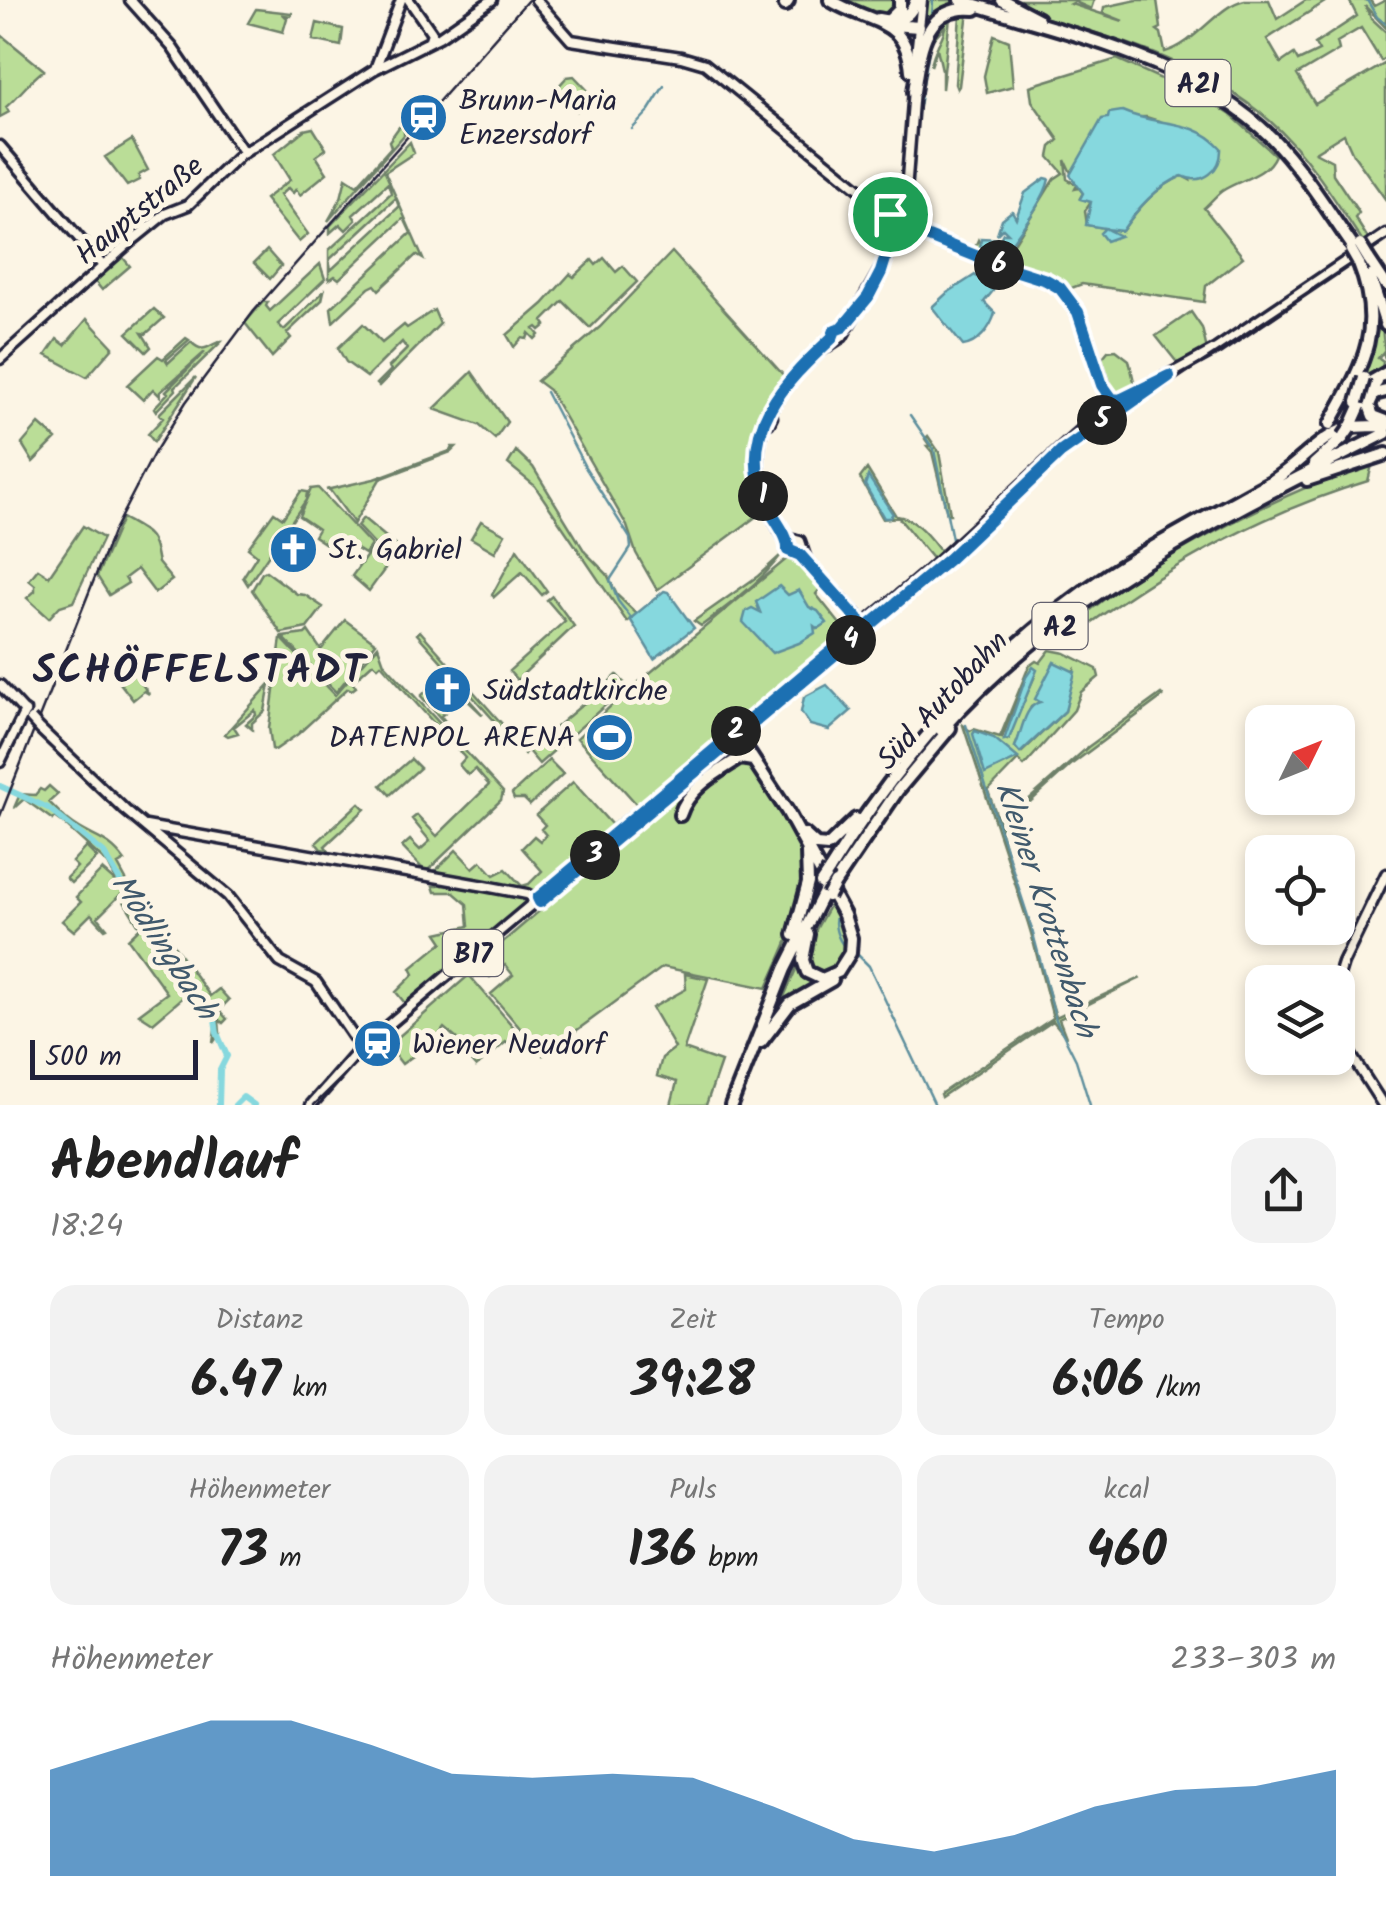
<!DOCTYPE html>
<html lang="de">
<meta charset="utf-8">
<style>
body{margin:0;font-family:Kalam,sans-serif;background:#f2f2f2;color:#222;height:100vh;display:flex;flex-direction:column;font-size:38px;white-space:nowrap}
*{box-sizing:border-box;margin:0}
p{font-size:32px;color:#767676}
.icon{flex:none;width:55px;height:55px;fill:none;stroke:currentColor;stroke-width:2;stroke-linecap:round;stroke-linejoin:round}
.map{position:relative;height:1105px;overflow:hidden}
.drawer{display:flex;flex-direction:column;background:#fff;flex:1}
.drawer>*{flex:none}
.needle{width:65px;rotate:47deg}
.fabs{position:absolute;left:1245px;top:705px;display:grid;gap:20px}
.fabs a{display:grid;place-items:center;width:110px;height:110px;border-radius:20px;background:#fff;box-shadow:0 5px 15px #0003;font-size:50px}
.scale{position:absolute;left:30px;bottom:25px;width:168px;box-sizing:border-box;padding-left:10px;border:5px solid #22223b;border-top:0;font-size:28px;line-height:35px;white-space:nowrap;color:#22223b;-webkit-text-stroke:8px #fcf5e5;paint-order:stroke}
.pin{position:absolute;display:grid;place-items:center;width:85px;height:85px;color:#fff;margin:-42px;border:5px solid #fff;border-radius:50%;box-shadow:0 2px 10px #0007}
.km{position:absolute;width:50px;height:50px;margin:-25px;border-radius:50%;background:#222;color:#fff;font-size:28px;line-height:50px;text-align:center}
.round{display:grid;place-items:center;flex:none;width:105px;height:105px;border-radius:30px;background:#f2f2f2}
.summary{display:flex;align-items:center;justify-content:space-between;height:170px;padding:0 50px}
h1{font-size:55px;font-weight:800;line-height:75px}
.metrics{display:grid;grid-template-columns:repeat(3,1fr);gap:15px;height:170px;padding:10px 50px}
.metrics div{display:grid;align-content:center;border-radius:25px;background:#f2f2f2;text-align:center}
.metrics b{font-size:50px;font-weight:800}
.metrics small{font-size:28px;font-weight:400}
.metrics p{font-size:28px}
.chart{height:280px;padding:20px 50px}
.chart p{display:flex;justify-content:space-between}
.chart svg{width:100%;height:180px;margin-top:10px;fill:#1f6fb2;opacity:.7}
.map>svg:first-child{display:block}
</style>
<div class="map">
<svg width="1386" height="1105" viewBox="0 0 1386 1105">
<rect width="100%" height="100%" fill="#fcf5e5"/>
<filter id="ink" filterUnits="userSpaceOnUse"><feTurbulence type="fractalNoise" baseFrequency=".01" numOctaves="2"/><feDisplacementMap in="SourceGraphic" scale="20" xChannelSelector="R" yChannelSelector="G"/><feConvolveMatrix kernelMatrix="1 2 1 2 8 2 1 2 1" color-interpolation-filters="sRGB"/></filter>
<g filter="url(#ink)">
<!-- green -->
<path fill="#badd97" stroke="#6e8069" stroke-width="2.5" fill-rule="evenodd" d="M840,0H899L900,4L884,18Z
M924,0H954L970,5L941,15L918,59Z
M1004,0H1094L1091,9L1075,2L1071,4L1123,21L1103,13L1104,7L1137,0H1157L1161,28L1157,30L1161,33L1165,52C1197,43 1218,5 1245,0C1252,0 1262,0 1269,0L1277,19L1306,0H1328L1267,39L1281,63L1294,54L1298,61L1319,51L1315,44L1357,16L1349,0H1370L1374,6L1386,0V28L1365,6L1371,18L1386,32V58L1381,61L1361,28L1337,42L1339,50L1297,75L1315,104L1386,63V200L1353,154L1344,134L1315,152L1332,161L1333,174L1359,213L1355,218L1369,240L1364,244C1336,201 1308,155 1270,121C1201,60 1109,37 1024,11Z
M256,9L292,13L291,16L284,15L287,18L283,32L248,23Z
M968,11L959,86L957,89L955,84L960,15L956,13L950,17L942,89V70L937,48L931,66C933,48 945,37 945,26L933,39L930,32L947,15Z
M317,23L343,29L341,46L313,40Z
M0,34L44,70C29,81 20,95 6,107L9,112L0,117Z
M994,35L1009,41L1013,86L987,93L984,76Z
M1117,59L1208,100L1231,115L1275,155C1266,177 1239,179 1222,191C1216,195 1210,203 1204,208L1243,257L1206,286L1204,302L1082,284L1066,290L1058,285V279L973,252L978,240L984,252L1002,257L1008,249L1010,250L1054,179L1063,173L1049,157L1051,147L1059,140L1032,101L1030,86ZM1146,117L1175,126L1190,180L1182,176C1156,187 1138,208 1122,231L1087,225L1085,211L1091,202L1080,198L1083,193L1079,188L1075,189L1077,185L1067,179L1065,160L1071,173L1109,118Z
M574,76L593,96L577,111L556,89L567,77Z
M399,127H404V135L328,221L341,198L346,178L357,185L391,147L389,141Z
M313,128L326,149L316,156L327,173L300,195L296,189L293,193L288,188L280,195L308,234L299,242L265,199L290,180L274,154L304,130Z
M132,140L148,170L139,175V180L127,186L105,157Z
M410,142L414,153L385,172L423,259L416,255L379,290L375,285L369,288L333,322L331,308L411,233L404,218L339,279L335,276L329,280V250L391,193L388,183L353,215L356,220L346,230L340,224L330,233V226ZM396,198L399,207L331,270L329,260Z
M110,230L123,245L104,262L90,248Z
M267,250L281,266L270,279L254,263Z
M672,252L786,378C753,419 748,461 765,510L657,590L636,553L627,526L549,390L537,381L600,327Z
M120,254L130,266L102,290L93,279Z
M604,258L616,272L623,266L637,282L590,328L563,301L543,321L546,325L540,330L537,327L534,329L539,335L535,339L529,333L527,339L522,338L514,347L507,335L543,304L570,274L574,277L592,260L596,265Z
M320,264L325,279L278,324L284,330L324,291L322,300L287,333L291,338L272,357L245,323L263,302H268L266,306L270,311Z
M154,309L164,318L146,334L142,333L151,347L146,352L127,333Z
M434,310L440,324L379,386L377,384L391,370L389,367L407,349L402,342L367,377L346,362L338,348L363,324L382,343L404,325L407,328Z
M1191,312L1202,328L1207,350L1179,365L1156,336Z
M87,319L113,347L87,377L46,355L57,339L65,345Z
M1377,328H1382L1386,362L1383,352L1378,358L1383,362L1382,369L1365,379Z
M186,338L189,340L166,360L168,363L191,342C205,356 209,343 221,342L175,387L176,390L156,411L154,408L168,393L166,391L205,352L160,392V396L153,389L143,400L127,385L158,356L163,359Z
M1116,350L1129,360L1136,390L1118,399L1108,394L1099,362L1108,351Z
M472,372L507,422L495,439L479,425L434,409Z
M196,377L154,442L148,434L163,418L159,414Z
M39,424L56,439L33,462L22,444Z
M928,436L939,452L950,514H947L932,452L927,446H930L925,439Z
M452,447H456L451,452L380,479L354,523L329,489L326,490L374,479L450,451Z
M516,451L533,467L585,552L607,574L617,595L637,614L627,622L535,486L508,464Z
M1373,461L1368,481C1254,515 1155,574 1061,645L1053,637C1080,621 1105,596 1133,579C1208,533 1290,490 1373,461Z
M867,469L896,516C915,517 929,537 941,552L935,562L898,517L883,519L860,478Z
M318,488L371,545L365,554L336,536L329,546L314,536L318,529L299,516L311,489Z
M301,491L307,492L306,500L248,585L243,577L257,555L248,548L274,512L283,518Z
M122,518C150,534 153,533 158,563L172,580L155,593L137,569L125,578L128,583L109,595L97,576Z
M363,518L404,552L399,560L374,544L357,526Z
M481,521L505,534L495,552L471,538Z
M83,526L103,538L73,602L60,606L49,618L27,598L35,591V585L29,580L38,569L49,576Z
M373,547L392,559L369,591L352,576Z
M517,549L547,591L542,595L522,572L494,597L492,595Z
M780,556C760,583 728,606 701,626L694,621L758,576Z
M798,556L824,584L816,594L848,634L642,810L577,738L615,702L789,557Z
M266,571L297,594L305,595L323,607L307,628L281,633L252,590L262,573Z
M552,596L574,626L517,680L509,671L565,621L547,600Z
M345,620L376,643L336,692L283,637L305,634L308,631L321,650Z
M420,631L526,751L524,754L417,634Z
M281,638L335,695L378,646L384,663L503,792L501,800L426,872L402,847L410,840L420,850L430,841L412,819L417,815L437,836L489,785L475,769L468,775L459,765L465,758L381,664L378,667L373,663L352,682L356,687L352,690L348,688L298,734L275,750L272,749L269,728Z
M1050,650L1065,653L1097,669L1099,677L1081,692L1074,710L1024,766L1018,760L988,791L1000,825L1088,747L1161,694L1163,696L1072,764L1000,829L1056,1017L1141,978L1059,1019L1066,1037L1053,1021L941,1097L940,1094L1053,1018L1030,929L963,725L970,731L974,729L1000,737L1029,666L1036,661L1040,663ZM1074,670L1065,711L1021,753L1015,747L1031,707L1041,702ZM1026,677L1034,678L1007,740L1002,738Z
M132,670L149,694L144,691L133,700L120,683Z
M445,673L483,715L463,696L441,716L458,738L421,696Z
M617,675L627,686L539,764L528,751Z
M270,684L265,711L252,723V729L246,724L256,715L255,710L234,727L238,733L228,736L225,734Z
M739,741C756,769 810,840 807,870C804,911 783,951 767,988L663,967L543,1055L491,994L513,975L505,965L490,977L482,969L474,975L470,970Z
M411,759L420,768L390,795L381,785Z
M549,760L563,774L530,805L524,799H514L512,794Z
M573,782L612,825L631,810L635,815L541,891L497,886L435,871L456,850L473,868L481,861L494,875L506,869L522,886L529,884L542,871L522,848L534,836L540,841L546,835L541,829L545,825L536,815Z
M49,786L58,794L49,802L66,819L62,822L55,817L53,820L24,799L14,808L20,794L35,795L40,789L44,791Z
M359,803L365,809L325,846L328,850L321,849L316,843Z
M68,820C91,839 106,835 125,861L118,865L143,911L148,914L138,924L120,895L98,917L107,928L105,929L91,914L74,931L62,921L81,902L76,897L102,870L118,884L108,864L64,824Z
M86,847L97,858L71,883L66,878L77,867L72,862Z
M438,881L519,897L528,904L408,1007L396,992L414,974L411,968L443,942L437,933L469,926L467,904L453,892H435L433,886H437Z
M833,899L850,946L841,966L822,977L808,969L806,952L809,942Z
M155,913L177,950L210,996L219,989L229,1000L219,1010L227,1019L223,1023L219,1020L220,1033L213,1043L216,1022L194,988L153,1023L139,1014L167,993L128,939Z
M803,953L802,959L823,980L773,1022Z
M685,974L708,979L684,1049L721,1062L706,1105H671L677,1082L657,1076L662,1058L675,1048L652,1008L686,989Z
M469,975L522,1037L510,1046L506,1042L476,1067L454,1042L457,1039L444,1028L436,1039L402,1064L388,1046Z"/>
<!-- water -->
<path fill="#86d8de" stroke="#5e8f9d" stroke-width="2.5" d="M1122,111C1157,127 1193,117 1221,148C1222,170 1203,186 1182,176C1156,187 1138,208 1122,231L1106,229L1120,236L1106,241L1100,233L1105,228L1086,225L1091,202L1080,199L1083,193L1070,175L1102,119L1108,118L1109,113Z
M1045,178L1049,179C1045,201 1016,236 1002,256L985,252L980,247L981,238L1000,239L1003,233H1008L1003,228L997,234L1002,219L1012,211L1016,218L1025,193Z
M975,275L993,291L984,302L995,313C991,328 978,344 963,346L932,307L947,293Z
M868,476L893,514L889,518H884L865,485Z
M779,586L788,595L799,590L809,607L818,611L827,623L818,629L814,626L815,633L799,643L772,653L743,622L746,611L752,608L760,612L756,602Z
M664,591L668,592L694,628L654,659L630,619Z
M1054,662L1075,672L1065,711L1020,753L1015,747C1022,732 1024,706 1040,702L1035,699Z
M1033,667L1037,670L1009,739L1004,740L1026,677Z
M827,685L851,711L829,730L810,725L801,712L804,697Z
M975,731L994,738L1018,758L985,774L973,734Z"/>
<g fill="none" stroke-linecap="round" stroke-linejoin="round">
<!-- stream -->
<path stroke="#5e8f9d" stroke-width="2.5" d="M1367,0L1377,17L1386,24
M932,18L933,0
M649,110L664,86
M632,129L648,112
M911,212L917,117L930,45
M546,392L585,467L630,538L631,548L610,580L618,601L632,619
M910,415L934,450L953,544
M966,725L1031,926L1056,1020L1076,1060L1090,1105
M750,765L771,795
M837,914C832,924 838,940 845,947
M856,953L869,966L935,1105"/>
<!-- river -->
<path stroke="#86d8de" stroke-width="6" d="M0,786L48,808L104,853L141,917L215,1019L217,1033L227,1056L220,1070L219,1105
M235,1105L243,1097L254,1105"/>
<defs>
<path id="major" d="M130,0L172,47L244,153
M409,0L432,33L429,42
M536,0L571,40L681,57L705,64L909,229L996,264L1046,280L1061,288L1078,313L1114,413
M916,55L922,0
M375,69L401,0
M0,146L103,266
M889,214L897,210L900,198
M820,351L842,337L893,247L906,191L914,89
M0,359L128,244L165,214L188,205L239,156L375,69L439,37L492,0
M767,415L785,385L832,339L835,330L843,332
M767,415L772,417L769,423L764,420Z
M764,421C755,452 756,487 772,516C779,530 786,538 790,552L800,555L867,627
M788,542L793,539L800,541L805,556
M0,685L25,712
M40,729L125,810L228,896L280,962L316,982L363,1051
M0,762L25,711
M146,826L485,886L527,894L538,901
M1337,982L1343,963L1386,874
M1338,1023L1349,1052L1383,1105
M311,1105L361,1048L929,570L1081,430L1152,384L1216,349L1386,234"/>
<path id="highway" d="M830,0C869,24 907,17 911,71
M960,0C1067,34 1189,57 1272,138C1304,171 1328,211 1354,248
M1002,0L1038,19
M785,5L788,1
M878,19C896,23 910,19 916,0
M890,19L900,9V0
M892,25L919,27
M914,92C920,52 923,4 975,9
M1368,258L1386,285
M1370,276L1386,325
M1360,388L1386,373
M1386,391L1374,394L1369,405L1373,416L1386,421
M1330,424C1361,368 1386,331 1359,264
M1350,428L1364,397L1377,382
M1314,464L1343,438
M1307,480L1386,454
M941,730C1063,592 1225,515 1386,433
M745,747L787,811L844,915L851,938L850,953L838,972L822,979L807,972L803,960L808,934
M680,815C688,788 718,772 740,758L753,760
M804,834L816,845L828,846L856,819
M829,871C901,754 993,651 1109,574C1160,541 1214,513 1267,484C1295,469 1319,436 1348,428C1360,425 1373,427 1386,426
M835,883L898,790L950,728
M794,935L808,883L807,853
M761,1042L790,1004L832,980
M731,1105L785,969L825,890"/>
</defs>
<!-- major casing -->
<use href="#major" stroke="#22223b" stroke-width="15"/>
<!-- highway casing -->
<use href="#highway" stroke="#22223b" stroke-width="18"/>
<!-- major -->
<use href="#major" stroke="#fcf5e5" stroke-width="8"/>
<!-- highway -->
<use href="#highway" stroke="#fcf5e5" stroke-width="10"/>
<!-- tram -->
<path stroke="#22223b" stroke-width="2.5" d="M314,1105L377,1043L952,558L1057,459L1386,240"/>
<!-- rail -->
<path stroke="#22223b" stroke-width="2.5" d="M0,816L113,532L153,455L186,402L254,311L528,0"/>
<defs>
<path id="major-bridge" d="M31,719L40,729"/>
<path id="highway-bridge" d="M1360,245L1368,258
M1351,250L1359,264
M1357,402L1364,378
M1343,438L1350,428
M738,737L745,747
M821,883L829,871
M828,896L835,883"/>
</defs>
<!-- major-bridge casing -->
<use href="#major-bridge" stroke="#22223b" stroke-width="15" stroke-linecap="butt"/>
<!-- highway-bridge casing -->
<use href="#highway-bridge" stroke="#22223b" stroke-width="18" stroke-linecap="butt"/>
<!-- major-bridge -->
<use href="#major-bridge" stroke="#fcf5e5" stroke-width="8"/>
<!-- highway-bridge -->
<use href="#highway-bridge" stroke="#fcf5e5" stroke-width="10"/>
</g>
</g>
<g fill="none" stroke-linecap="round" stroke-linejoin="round" filter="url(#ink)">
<defs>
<path id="route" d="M890,214L897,220L881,272L868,297L843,327L835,330L832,338C784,383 737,429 765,501C771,517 789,534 788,550L800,555L863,625L538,898L540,902L950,558L1061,452L1169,376L1120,400L1112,399L1102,385L1078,312L1060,288L1046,280L996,264L911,230L897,220L900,198L896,212L890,214"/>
</defs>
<!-- route casing -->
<use href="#route" stroke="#fff" stroke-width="20"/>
<!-- route -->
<use href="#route" stroke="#1f6fb2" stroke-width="12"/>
</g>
<!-- icons -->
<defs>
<symbol id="station-disc" viewBox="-11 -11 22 22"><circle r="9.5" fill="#1f6fb2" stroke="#fcf5e5"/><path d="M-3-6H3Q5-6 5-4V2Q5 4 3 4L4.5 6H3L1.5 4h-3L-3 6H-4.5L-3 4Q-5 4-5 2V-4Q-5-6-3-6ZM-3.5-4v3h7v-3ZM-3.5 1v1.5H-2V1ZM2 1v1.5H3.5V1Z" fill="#fff"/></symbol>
<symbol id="church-disc" viewBox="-11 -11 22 22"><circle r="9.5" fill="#1f6fb2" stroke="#fcf5e5"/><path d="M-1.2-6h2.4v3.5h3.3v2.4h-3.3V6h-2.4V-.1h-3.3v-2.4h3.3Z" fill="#fff"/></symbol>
<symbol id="stadium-disc" viewBox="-11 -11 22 22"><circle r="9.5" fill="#1f6fb2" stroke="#fcf5e5"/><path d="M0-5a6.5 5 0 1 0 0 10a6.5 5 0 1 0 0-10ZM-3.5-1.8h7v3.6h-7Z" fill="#fff"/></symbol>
</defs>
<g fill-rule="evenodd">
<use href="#station-disc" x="396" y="90" width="55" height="55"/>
<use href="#church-disc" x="266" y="522" width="55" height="55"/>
<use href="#church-disc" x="420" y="662" width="55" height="55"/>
<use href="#stadium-disc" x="582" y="710" width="55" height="55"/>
<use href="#station-disc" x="350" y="1016" width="55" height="55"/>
</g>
<g text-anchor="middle" stroke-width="10" stroke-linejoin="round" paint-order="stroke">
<!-- shield labels -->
<g fill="#fcf5e5" stroke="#63616e" stroke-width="2.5">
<rect x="1165.5" y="60" width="65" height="46" rx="8"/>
<rect x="1032.5" y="603" width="55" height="46" rx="8"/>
<rect x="443" y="930" width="60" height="46" rx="8"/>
</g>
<g font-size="28" font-weight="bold" fill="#22223b">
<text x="1198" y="93">A21</text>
<text x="1060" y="636">A2</text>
<text x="473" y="963">B17</text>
</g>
<!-- poi labels -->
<g font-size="30" fill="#22223b" stroke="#fcf5e5" text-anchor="start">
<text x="459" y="110">Brunn-Maria<tspan x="459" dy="34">Enzersdorf</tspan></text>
<text x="329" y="559">St. Gabriel</text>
<text x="483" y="700">Südstadtkirche</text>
<text x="575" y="747" text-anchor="end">DATENPOL ARENA</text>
<text x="412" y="1054">Wiener Neudorf</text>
</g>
<!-- street labels -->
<g font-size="30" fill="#22223b" stroke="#fcf5e5">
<text transform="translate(139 210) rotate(-39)" y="10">Hauptstraße</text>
<text transform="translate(942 700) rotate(-47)" y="10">Süd Autobahn</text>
</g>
<!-- water labels -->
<g font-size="32" font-style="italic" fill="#40596c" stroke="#fcf5e5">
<text transform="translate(1047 909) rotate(72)" y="11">Kleiner Krottenbach</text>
<text transform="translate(165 946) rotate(57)" y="11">Mödlingbach</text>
</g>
<!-- district labels -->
<g font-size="40" font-weight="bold" letter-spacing="2.5" fill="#22223b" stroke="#fcf5e5">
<text x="200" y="683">SCHÖFFELSTADT</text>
</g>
</g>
</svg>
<div class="fabs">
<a><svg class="needle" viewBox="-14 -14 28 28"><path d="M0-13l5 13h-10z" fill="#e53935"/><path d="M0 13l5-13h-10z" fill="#767676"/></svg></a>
<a><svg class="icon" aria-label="locate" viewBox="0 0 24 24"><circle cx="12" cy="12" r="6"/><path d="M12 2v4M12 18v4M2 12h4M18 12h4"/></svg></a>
<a><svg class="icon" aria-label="layers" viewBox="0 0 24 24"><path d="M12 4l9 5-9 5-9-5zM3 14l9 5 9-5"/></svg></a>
</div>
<div class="scale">500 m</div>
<div class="pin" style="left:890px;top:214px;background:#1e9e55"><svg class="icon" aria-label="arrive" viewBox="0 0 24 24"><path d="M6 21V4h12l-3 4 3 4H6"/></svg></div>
<b class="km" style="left:763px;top:496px">1</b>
<b class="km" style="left:736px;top:731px">2</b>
<b class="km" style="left:595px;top:855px">3</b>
<b class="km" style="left:851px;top:640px">4</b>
<b class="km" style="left:1102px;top:420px">5</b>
<b class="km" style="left:999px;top:265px">6</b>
</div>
<section class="drawer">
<div class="summary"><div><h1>Abendlauf</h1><p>18:24</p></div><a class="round"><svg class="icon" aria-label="share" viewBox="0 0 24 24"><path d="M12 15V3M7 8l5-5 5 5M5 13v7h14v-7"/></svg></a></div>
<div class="metrics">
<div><p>Distanz</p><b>6.47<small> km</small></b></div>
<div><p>Zeit</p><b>39:28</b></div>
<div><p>Tempo</p><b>6:06<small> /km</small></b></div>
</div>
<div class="metrics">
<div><p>Höhenmeter</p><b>73<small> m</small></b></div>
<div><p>Puls</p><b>136<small> bpm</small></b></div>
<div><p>kcal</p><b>460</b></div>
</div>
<div class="chart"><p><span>Höhenmeter</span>233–303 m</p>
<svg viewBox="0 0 160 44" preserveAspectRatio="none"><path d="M0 44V18L10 12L20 6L30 6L40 12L50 19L60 20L70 19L80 20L90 27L100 35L110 38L120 34L130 27L140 23L150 22L160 18V44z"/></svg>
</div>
</section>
